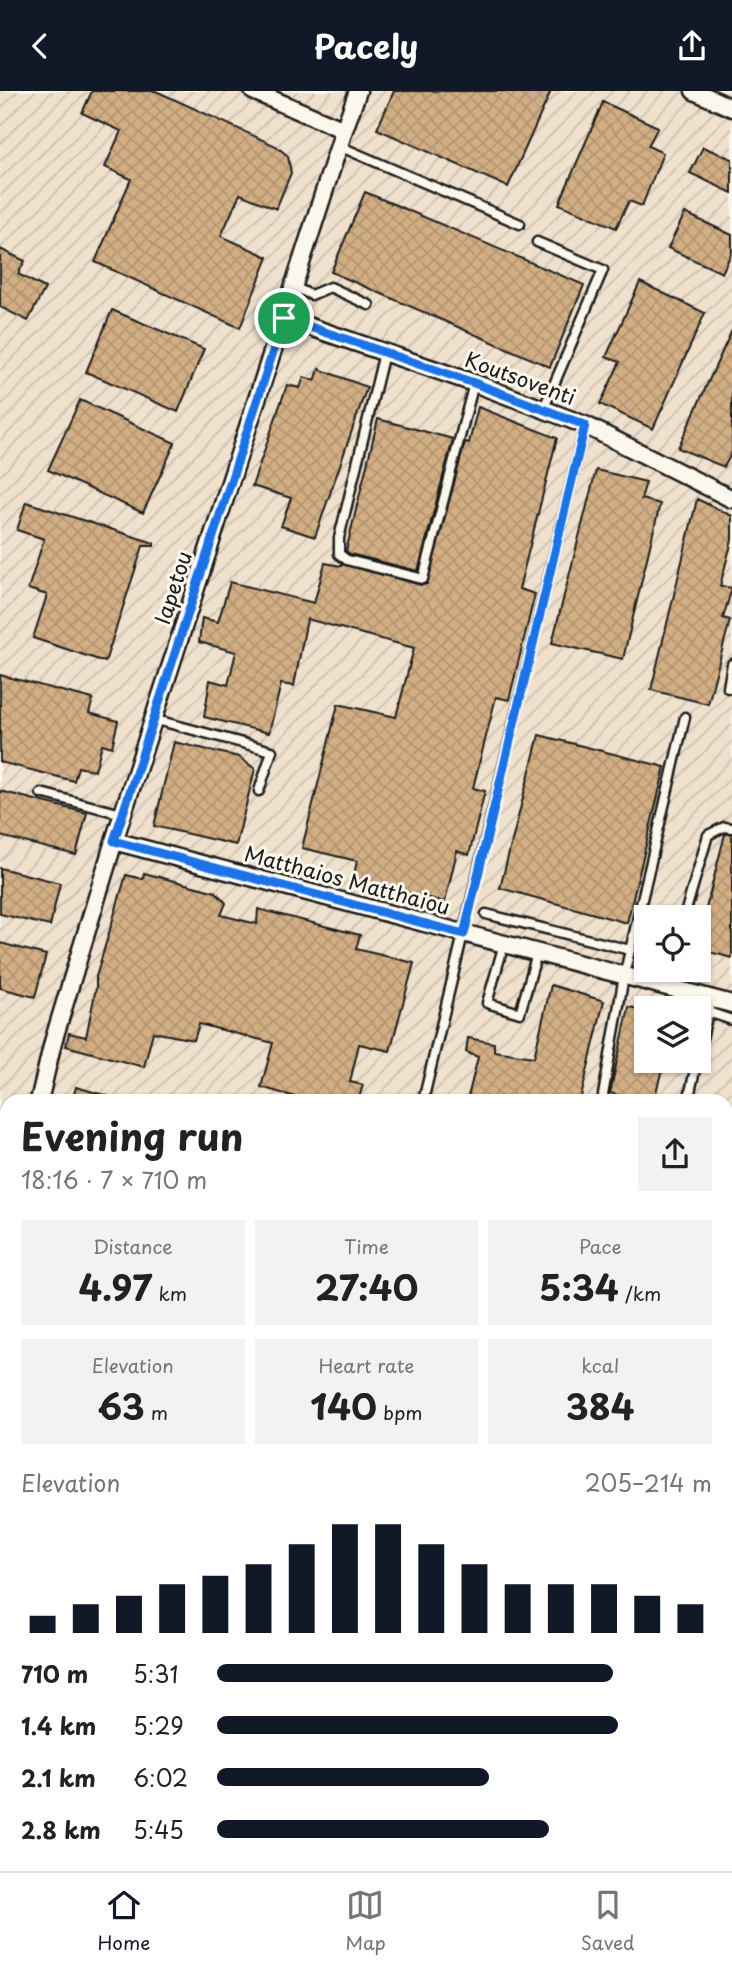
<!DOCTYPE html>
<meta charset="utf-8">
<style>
body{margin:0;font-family:"Playpen Sans",sans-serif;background:#f2f2f2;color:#222;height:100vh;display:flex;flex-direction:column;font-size:26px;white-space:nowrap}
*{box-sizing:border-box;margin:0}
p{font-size:23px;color:#767676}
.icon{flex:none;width:38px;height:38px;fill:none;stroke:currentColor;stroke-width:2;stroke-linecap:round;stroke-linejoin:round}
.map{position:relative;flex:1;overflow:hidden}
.panel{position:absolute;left:0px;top:1003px;width:733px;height:779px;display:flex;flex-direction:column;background:#fff;border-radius:21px 21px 0 0;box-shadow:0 2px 5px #0004}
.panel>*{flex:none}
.tools{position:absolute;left:634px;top:814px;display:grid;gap:14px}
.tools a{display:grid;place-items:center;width:77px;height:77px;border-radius:0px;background:#fff;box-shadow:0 2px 5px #0004;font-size:35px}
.pin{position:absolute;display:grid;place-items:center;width:60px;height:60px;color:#fff;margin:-30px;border:4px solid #fff;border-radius:50%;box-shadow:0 2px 7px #0007}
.round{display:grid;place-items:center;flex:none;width:74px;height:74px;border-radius:0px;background:#f2f2f2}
.overview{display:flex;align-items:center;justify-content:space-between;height:119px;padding:0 21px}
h1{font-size:38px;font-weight:700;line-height:52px}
.figures{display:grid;grid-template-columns:repeat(3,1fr);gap:10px;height:119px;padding:7px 21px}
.figures div{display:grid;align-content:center;border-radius:0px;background:#f2f2f2;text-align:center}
.figures b{font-size:35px;font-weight:700}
.figures small{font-size:19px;font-weight:400}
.figures p{font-size:19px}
.chart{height:196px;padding:14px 21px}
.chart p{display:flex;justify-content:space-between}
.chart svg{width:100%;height:126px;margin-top:7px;stroke:#111827;stroke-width:6}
ul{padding:0 21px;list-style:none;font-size:23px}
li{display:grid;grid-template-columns:112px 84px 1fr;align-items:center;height:52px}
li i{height:18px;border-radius:9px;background:#111827}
header{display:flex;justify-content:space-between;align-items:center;height:91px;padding:0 21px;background:#111827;color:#fff;font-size:32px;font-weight:700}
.tab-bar{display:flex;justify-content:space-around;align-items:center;height:98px;border-top:2px solid #e0e0e0;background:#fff;font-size:19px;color:#767676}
.tab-bar a{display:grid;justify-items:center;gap:4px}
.tab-bar .on{color:#111827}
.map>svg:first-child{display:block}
</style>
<header><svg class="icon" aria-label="back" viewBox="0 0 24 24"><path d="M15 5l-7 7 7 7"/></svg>Pacely<svg class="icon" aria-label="share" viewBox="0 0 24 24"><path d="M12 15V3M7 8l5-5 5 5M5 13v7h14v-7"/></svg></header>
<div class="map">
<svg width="732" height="1780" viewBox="0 0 732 1780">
<defs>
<pattern id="industrial-furrows" width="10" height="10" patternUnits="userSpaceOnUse" patternTransform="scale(1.75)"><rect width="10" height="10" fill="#efe1cd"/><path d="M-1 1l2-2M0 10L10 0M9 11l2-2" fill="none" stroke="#ccc0af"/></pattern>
<pattern id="building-cross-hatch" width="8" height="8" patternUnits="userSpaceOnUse" patternTransform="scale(1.75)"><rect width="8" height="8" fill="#d2ae84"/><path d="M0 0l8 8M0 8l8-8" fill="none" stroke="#b49571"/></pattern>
</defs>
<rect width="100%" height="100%" fill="#fbf7ec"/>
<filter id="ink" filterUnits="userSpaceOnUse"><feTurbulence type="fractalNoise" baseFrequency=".0143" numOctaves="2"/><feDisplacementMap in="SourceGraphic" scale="14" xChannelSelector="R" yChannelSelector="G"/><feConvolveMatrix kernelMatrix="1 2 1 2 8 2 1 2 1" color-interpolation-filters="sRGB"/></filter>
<g filter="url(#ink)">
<!-- industrial -->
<path fill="url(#industrial-furrows)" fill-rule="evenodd" d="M0,0H732V1618L726,1638V1010H7V1774L689,1775L687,1780H0ZM646,826H698V878H646ZM646,917H698V970H646Z"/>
<!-- building -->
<path fill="url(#building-cross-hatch)" stroke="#1c1c1c" stroke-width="2" d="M92,0H156L276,55L288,65L291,82L276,118L240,103L221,145L268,166L240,237L95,171L131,88L105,76L121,40L82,22Z
M394,0H551L508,96L377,38Z
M603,11L658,36L648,55L663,62L642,115L629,110L616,137L559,113Z
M703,56L732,68V102L690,82Z
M365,101L584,194L550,276L331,181Z
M685,122L732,144V161L722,182L668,157Z
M0,158L25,170L18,183L45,197L28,230L0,216Z
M640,191L705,222L653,338L600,313L620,271L606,266Z
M112,219L204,258L178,321L86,281Z
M732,239V361L724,376L678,357Z
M319,278L367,296L315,446L281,435L291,407L252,395L287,294L300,297L304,286L315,290Z
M80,309L175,352L143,422L48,379Z
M478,316L557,347L519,498L535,503L509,609L496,606L473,697L485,700L469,764L457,760L445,811L353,788L357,770L302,757L338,613L396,626L414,557L307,528L294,595L281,593L269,642L204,626L210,589L228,594L236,561L199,551L202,527L218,531L230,491L314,512L325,472L341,475V473L421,494L427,493L465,351L469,352Z
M378,328L453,348L418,480L350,463L346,460Z
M596,379L646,391L641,408L660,413L623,568L552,552Z
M697,408L732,425V449L720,495L732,497L723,527L730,529L708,613L651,599Z
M26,411L154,452V455H143L105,571L33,547L47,504L28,498L44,448L17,439Z
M0,584L93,608L89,622L118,630L112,656L102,653L95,680L78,676L74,690L0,671Z
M539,644L665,676L627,832L500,797Z
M174,651L239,666L255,678L236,754L154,735Z
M0,700L87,722L76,764L0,745Z
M725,743H732V867L698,858V849Z
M0,777L60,792L50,835L0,823Z
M144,782L216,801L226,812L221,824L257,833L258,818L360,844L356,858L414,872L390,960L359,953L350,991L363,994L358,1010H309L261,996L273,952L199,933L194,949L153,941L144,976L66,955L69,942L86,946L96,897V886L126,784L143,788Z
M0,852L46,864L35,906L0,897Z
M551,894L604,910L580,1010H467L478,966L466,961L468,947L494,952V960L534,966Z
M629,916L646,919V970H664L654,1010H640L610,1002Z
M76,996L111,1006L110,1010H72Z"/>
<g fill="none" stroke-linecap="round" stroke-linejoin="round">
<defs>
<path id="service" d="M339,55L520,133
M537,151L603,179L543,319
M294,196L311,204L330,196L369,214
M384,262L339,447V463L347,469L423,488L474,292
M728,597L732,573
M153,628L272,660L259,700
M41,702L122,723
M486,823L630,859
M684,826L708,744L724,736L732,737
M504,853L487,912L520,922L537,862
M665,896L669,878
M709,917L708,921L732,929
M698,965L708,921
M423,1010L585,334
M602,1010L624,885L685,626
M688,1010L697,970
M726,1096L732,1098
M726,1393L732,1394
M0,1472L5,1473
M726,1507L732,1487
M0,1664L7,1666
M89,1780L91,1774
M228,1780L229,1774
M538,1780L539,1774"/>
<path id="minor" d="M253,0L344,39
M694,0L732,17
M284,227L474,292L585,334L732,408
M114,750L732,913
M39,1010L53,951L114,750L344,39L358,0
M0,1157L7,1130
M0,1181L7,1183
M726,1373L732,1375
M726,1587L732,1564
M0,1650L7,1652
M493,1774L514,1780
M673,1780L677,1774"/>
</defs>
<!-- service casing -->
<use href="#service" stroke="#1c1c1c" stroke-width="13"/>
<!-- minor casing -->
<use href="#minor" stroke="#1c1c1c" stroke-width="21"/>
<!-- service -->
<use href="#service" stroke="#fbf7ec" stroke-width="8"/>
<!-- minor -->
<use href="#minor" stroke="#fbf7ec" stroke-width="16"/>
</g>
</g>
<g fill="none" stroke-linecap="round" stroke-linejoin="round" filter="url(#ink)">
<defs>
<path id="route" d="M284,227L474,292L585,334L464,843L114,750Z"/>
</defs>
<!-- route casing -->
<use href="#route" stroke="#fff" stroke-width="14"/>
<!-- route -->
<use href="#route" stroke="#1a73e8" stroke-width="9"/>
</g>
<g text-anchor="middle" stroke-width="6" stroke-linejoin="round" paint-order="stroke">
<!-- street labels -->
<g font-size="21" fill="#1c1c1c" stroke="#fbf7ec">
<text transform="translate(520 288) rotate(20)" y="7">Koutsoventi</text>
<text transform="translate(174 497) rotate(-72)" y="7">Iapetou</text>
<text transform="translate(347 790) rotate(15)" y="7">Matthaios Matthaiou</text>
</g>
</g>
</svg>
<div class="tools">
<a><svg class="icon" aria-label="locate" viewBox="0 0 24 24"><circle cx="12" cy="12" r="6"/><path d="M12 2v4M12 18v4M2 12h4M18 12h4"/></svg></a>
<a><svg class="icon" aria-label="layers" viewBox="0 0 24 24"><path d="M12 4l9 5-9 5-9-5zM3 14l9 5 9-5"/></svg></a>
</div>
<div class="pin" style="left:284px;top:227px;background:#1e9e55"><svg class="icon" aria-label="arrive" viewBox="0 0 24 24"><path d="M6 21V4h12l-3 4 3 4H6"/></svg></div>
<section class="panel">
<div class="overview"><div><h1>Evening run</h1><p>18:16 · 7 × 710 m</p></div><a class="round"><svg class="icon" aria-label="share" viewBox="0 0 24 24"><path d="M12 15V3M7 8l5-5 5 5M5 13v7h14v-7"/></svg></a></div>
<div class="figures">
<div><p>Distance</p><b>4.97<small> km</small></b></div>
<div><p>Time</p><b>27:40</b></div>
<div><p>Pace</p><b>5:34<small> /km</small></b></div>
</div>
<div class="figures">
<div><p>Elevation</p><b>63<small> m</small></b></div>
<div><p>Heart rate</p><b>140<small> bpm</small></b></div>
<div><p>kcal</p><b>384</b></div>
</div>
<div class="chart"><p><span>Elevation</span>205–214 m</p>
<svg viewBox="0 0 160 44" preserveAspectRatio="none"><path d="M5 44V38M15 44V34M25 44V31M35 44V27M45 44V24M55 44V20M65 44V13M75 44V6M85 44V6M95 44V13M105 44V20M115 44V27M125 44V27M135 44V27M145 44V31M155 44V34"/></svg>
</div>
<ul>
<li><b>710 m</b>5:31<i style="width:80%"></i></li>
<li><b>1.4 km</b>5:29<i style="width:81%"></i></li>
<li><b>2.1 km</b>6:02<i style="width:55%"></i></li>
<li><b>2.8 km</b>5:45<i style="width:67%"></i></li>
</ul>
</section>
</div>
<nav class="tab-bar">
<a class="on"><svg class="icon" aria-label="home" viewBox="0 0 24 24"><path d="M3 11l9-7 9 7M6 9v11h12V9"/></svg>Home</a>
<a><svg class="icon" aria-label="map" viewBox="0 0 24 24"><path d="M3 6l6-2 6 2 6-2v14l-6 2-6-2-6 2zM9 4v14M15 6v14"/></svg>Map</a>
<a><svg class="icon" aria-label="saved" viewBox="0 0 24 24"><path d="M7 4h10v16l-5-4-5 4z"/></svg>Saved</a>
</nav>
